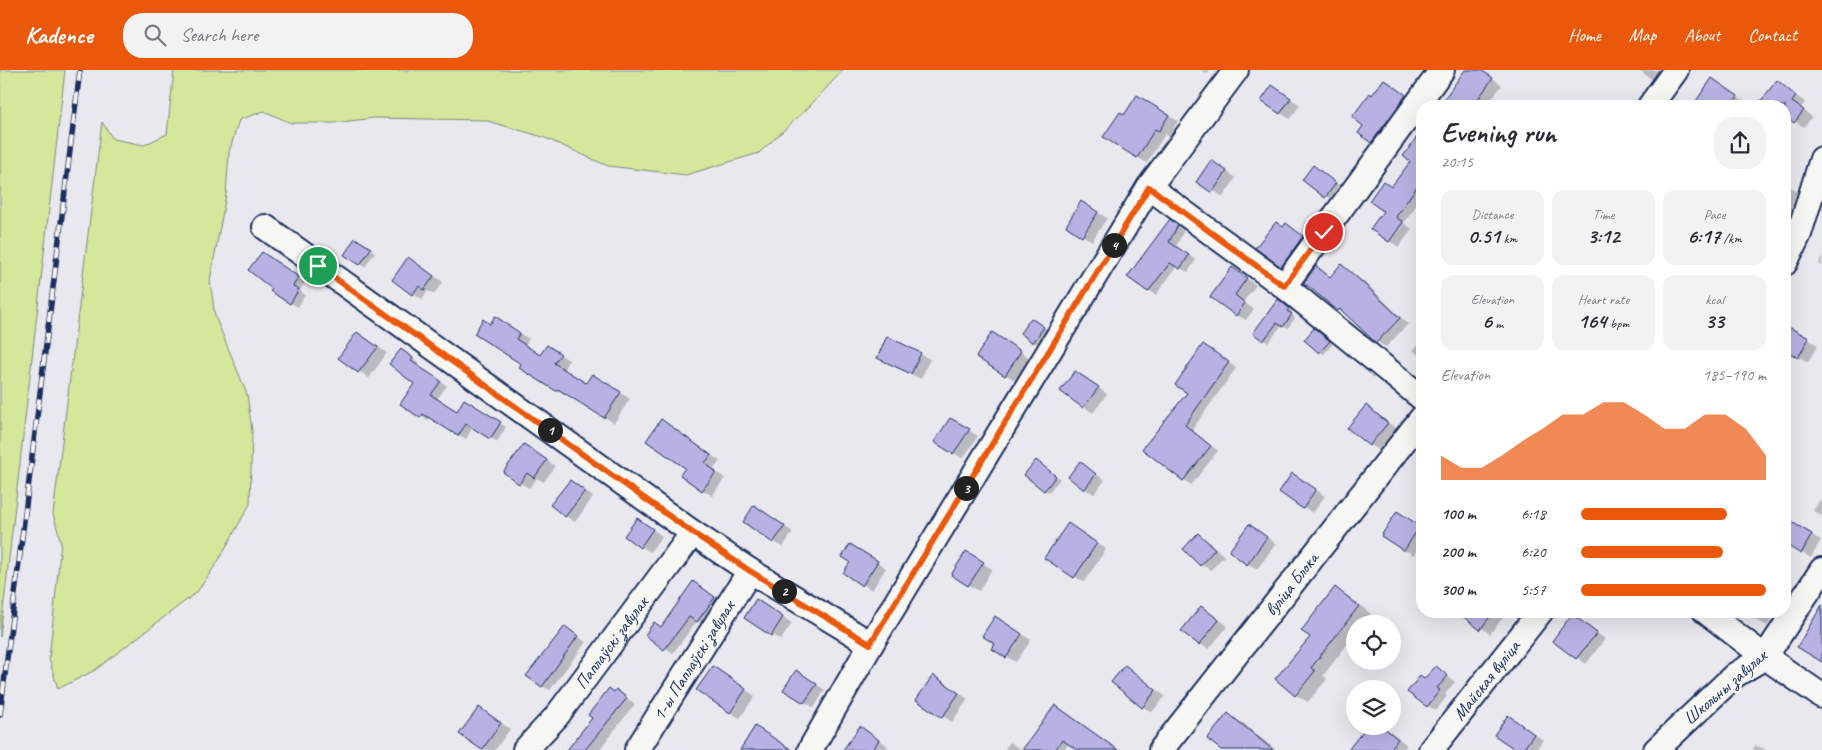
<!DOCTYPE html>
<meta charset="utf-8">
<style>
body{margin:0;font-family:Caveat,sans-serif;background:#f2f2f3;color:#2b2b33;height:100vh;display:flex;flex-direction:column;font-size:19px;white-space:nowrap}
*{box-sizing:border-box;margin:0}
p{font-size:16px;color:#7c7c81}
.icon{flex:none;width:28px;height:28px;fill:none;stroke:currentColor;stroke-width:2;stroke-linecap:round;stroke-linejoin:round}
.map{position:relative;flex:1;overflow:hidden}
.side{position:absolute;left:1416px;top:30px;width:375px;height:518px;display:flex;flex-direction:column;background:#fff;border-radius:20px;box-shadow:0 5px 20px #0002}
.side>*{flex:none}
.tools{position:absolute;left:1346px;top:545px;display:grid;gap:10px}
.tools a{display:grid;place-items:center;width:55px;height:55px;border-radius:50%;background:#fff;box-shadow:0 5px 20px #0002;font-size:25px}
.pin{position:absolute;display:grid;place-items:center;width:42px;height:42px;color:#fff;margin:-21px;border:2px solid #fff;border-radius:50%;box-shadow:0 1px 5px #0007}
.km{position:absolute;width:25px;height:25px;margin:-12px;border-radius:50%;background:#222;color:#fff;font-size:14px;line-height:25px;text-align:center}
.round{display:grid;place-items:center;flex:none;width:52px;height:52px;border-radius:20px;background:#f2f2f3}
.head{display:flex;align-items:center;justify-content:space-between;height:85px;padding:0 25px}
h1{font-size:28px;font-weight:800;line-height:38px}
.figures{display:grid;grid-template-columns:repeat(3,1fr);gap:8px;height:85px;padding:5px 25px}
.figures div{display:grid;align-content:center;border-radius:12px;background:#f2f2f3;text-align:center}
.figures b{font-size:21px;font-weight:800}
.figures small{font-size:14px;font-weight:400}
.figures p{font-size:14px}
.chart{height:140px;padding:10px 25px}
.chart p{display:flex;justify-content:space-between}
.chart svg{width:100%;height:90px;margin-top:5px;fill:#ea580c;opacity:.7}
ul{padding:0 25px;list-style:none;font-size:16px}
li{display:grid;grid-template-columns:80px 60px 1fr;align-items:center;height:38px}
li i{height:12px;border-radius:6px;background:#ea580c}
header{display:flex;align-items:center;gap:30px;box-sizing:border-box;height:70px;padding:0 25px;background:#ea580c;color:#fff}
header strong{font-size:24px}
nav{display:flex;gap:28px;margin-inline-start:auto;font-size:18px}
.search{width:350px;height:45px;background:#f2f2f3;display:flex;align-items:center;gap:12px;box-sizing:border-box;padding:0 18px;border-radius:20px;color:#7c7c81;font-size:19px}
.map>svg:first-child{display:block}
</style>
<header>
<strong>Kadence</strong>
<div class="search"><svg class="icon" aria-label="search" viewBox="0 0 24 24"><circle cx="10" cy="10" r="6"/><path d="M15 15l6 6"/></svg>Search here</div>
<nav><a>Home</a><a>Map</a><a>About</a><a>Contact</a></nav>
</header>
<div class="map">
<svg width="1822" height="680" viewBox="0 0 1822 680">
<rect width="100%" height="100%" fill="#e9e8ef"/>
<filter id="ink" filterUnits="userSpaceOnUse"><feTurbulence type="fractalNoise" baseFrequency=".02" numOctaves="2"/><feDisplacementMap in="SourceGraphic" scale="10" xChannelSelector="R" yChannelSelector="G"/><feConvolveMatrix kernelMatrix="1 2 1 2 8 2 1 2 1" color-interpolation-filters="sRGB"/></filter>
<g filter="url(#ink)">
<!-- green -->
<path fill="#d4e79b" stroke="#788b7c" d="M0,0H65L0,567Z
M174,0H843L808,38L759,83L686,105L608,96L543,67L484,50L374,48L334,53H291L264,41L239,50L229,82L226,125L210,211L215,246L247,324L252,361L250,434L217,493L197,522L95,600L58,619L49,589L61,472L53,444L102,52L113,69L144,75L167,64Z"/>
<!-- shadow -->
<path fill="#0003" d="M1201,0H1210L1207,4Z
M1467,0H1481L1502,15L1486,36H1452L1445,31Z
M1639,0H1668L1657,13Z
M1384,10L1415,32L1381,77L1372,72L1364,56L1373,26Z
M1713,10L1747,33L1744,36H1694Z
M1777,12L1805,32L1801,38L1812,47L1804,57L1786,46L1785,47V36H1769L1762,31Z
M1281,22L1300,35L1290,49L1262,31Z
M1147,32L1178,51L1169,66L1165,64L1147,93L1137,87L1125,47Z
M1417,70L1422,73V127L1404,153L1412,159L1399,177L1389,171L1385,141L1392,118L1412,92Z
M1221,97L1236,108L1223,127L1198,111Z
M1313,97L1345,119L1335,132L1303,110Z
M1785,114L1802,124L1790,143L1785,140Z
M1082,133L1107,148L1092,171L1067,156Z
M1286,154L1312,173L1291,201L1282,196L1284,158Z
M1177,155L1184,160L1176,177L1196,190L1188,202L1177,196L1156,225L1129,206Z
M356,170L375,182L365,197L346,185Z
M1822,186V196L1819,194Z
M270,188L305,212L300,221L305,225L298,237L272,221L273,219Z
M418,194L443,212L434,224L428,221L422,229L393,210Z
M1341,196L1350,201L1371,218L1408,254L1386,277L1377,272L1348,244L1338,240L1305,213L1316,198L1331,208Z
M1233,199L1256,215L1243,232L1254,239L1246,250L1236,245Z
M1283,233L1293,241L1291,244L1295,248L1288,258L1282,255L1268,273L1255,263Z
M1036,252L1048,260L1038,274L1033,272Z
M504,253L529,269L525,276L541,286L547,277L569,290L563,300L587,315L602,311L630,329L614,353L567,324L566,325L557,320L523,294L491,255Z
M1785,256L1818,275L1808,292L1785,279Z
M1319,262L1333,274L1324,284L1320,282Z
M358,263L387,283L369,308L339,287Z
M1422,269V288L1413,280Z
M1002,270L1030,288L1015,310L1006,305Z
M1212,281L1236,298L1192,360L1218,381L1191,415L1144,379L1189,323Z
M408,284L419,293L417,295L447,316L437,329L457,343L465,331L506,357L497,372L473,357L466,369L430,347L428,350L402,333L415,313Z
M920,284L930,289L921,309L888,293Z
M1085,308L1107,324L1093,343L1062,321Z
M1367,337L1397,359L1379,380L1370,375Z
M950,349L978,366L963,389L936,371Z
M671,356L720,391L713,400L725,408L712,426L703,420L687,397Z
M525,375L555,396L544,412L537,408L529,418L520,413Z
M1080,393L1105,410L1094,424L1085,419Z
M1041,394L1060,409L1049,422L1045,420Z
M1302,410L1325,426L1313,443L1280,422Z
M570,411L593,427L575,452L565,446Z
M1820,430L1822,431V446L1813,441Z
M764,443L793,462L783,477L774,472Z
M1407,448L1422,458V472L1414,485L1405,480Z
M638,449L662,466L650,482L641,476Z
M1785,449L1821,470L1811,488L1785,473Z
M1078,460L1106,479L1084,512L1074,506Z
M1259,461L1276,474L1257,499L1248,494Z
M1198,465L1207,470L1224,486L1211,500L1201,495Z
M860,481L886,498L872,520L844,503Z
M966,483L992,499L979,521L952,505Z
M701,517L722,532L706,556L697,551L673,583L646,565L661,558Z
M1335,519L1348,526L1371,544L1363,554H1355V564L1323,606L1327,609L1308,632L1296,625L1311,567Z
M766,537L792,553L781,570L772,565Z
M1202,537L1228,556L1209,579L1200,574Z
M1459,541H1508L1490,564Z
M1742,541H1775L1767,556Z
M1573,546L1605,569L1586,594L1554,571Z
M1005,553L1031,570L1016,592L994,579Z
M566,558L586,572L550,620L542,616Z
M1125,596L1134,602L1165,626L1152,642L1143,637Z
M1436,598L1455,612L1445,624L1447,626L1436,641L1409,622L1425,610Z
M722,604L755,626L740,648L730,642Z
M806,607L825,620L814,638L785,619Z
M943,612L968,629L952,652L918,629Z
M616,621L635,634L599,680H568Z
M1056,636L1063,640L1118,680H1079L1069,673L1064,680H1054Z
M480,638L510,659L495,680H484L461,664Z
M1228,645L1243,653L1276,680H1223Z
M1509,647L1543,670L1536,680H1518Z
M1368,656H1383L1407,675L1403,680H1350Z
M869,663L888,676L885,680H844Z
M1010,672L1014,675L1022,680H1004Z
M1755,675L1767,680H1753Z"/>
<!-- building -->
<path fill="#b7b2e3" stroke="#1b2f5e" d="M1465,0H1481L1493,8L1473,36H1439Z
M1712,8L1738,26L1731,36H1704L1696,31Z
M1384,9L1406,25L1371,73L1358,63L1363,56L1352,47L1370,23L1372,25Z
M1777,10L1796,26L1792,32L1804,40L1794,53L1785,46V36H1757Z
M1272,15L1291,28L1280,44L1261,31Z
M1137,25L1169,45L1159,61L1155,59L1137,88L1103,67L1120,42L1124,45Z
M1422,60V109L1396,147L1403,152L1389,172L1370,159L1383,141L1369,131L1383,111L1391,117L1410,92L1403,86Z
M1211,90L1227,101L1212,123L1196,112Z
M1313,95L1336,113L1325,128L1302,110Z
M1081,131L1098,142L1082,167L1066,156Z
M1170,149L1178,155L1169,172L1189,185L1180,199L1170,193L1148,222L1127,207Z
M1276,152L1283,157L1286,153L1303,166L1281,197L1255,178Z
M355,168L371,178L360,195L344,185Z
M262,182L299,207L293,216L299,219L290,234L270,221L272,219L248,200Z
M408,187L434,206L424,220L419,216L412,225L392,210Z
M1341,194L1362,212L1400,248L1376,273L1340,239L1338,241L1307,215L1306,216L1303,214L1316,196L1330,207Z
M1232,197L1247,208L1235,225L1245,233L1236,246L1210,227Z
M1278,229L1289,238L1287,241L1292,244L1283,257L1277,253L1263,271L1253,263Z
M495,246L520,263L516,269L540,285L547,275L561,284L554,293L586,313L592,304L621,322L604,348L558,319L556,321L519,298L521,294L474,264L483,249L490,254Z
M1031,248L1044,257L1033,273L1020,263Z
M1785,255L1809,268L1798,288L1785,280Z
M1314,258L1330,271L1319,283L1304,270Z
M357,262L378,277L358,303L338,288Z
M992,262L1021,281L1005,306L976,287Z
M887,266L921,283L911,304L877,288Z
M1203,274L1229,292L1185,355L1211,376L1183,411L1142,379L1187,323L1175,315Z
M401,279L413,288L411,291L441,311L431,325L457,341L464,329L501,352L490,369L466,354L458,366L423,344L420,348L400,334L414,314L389,294Z
M1075,301L1099,317L1083,338L1060,321Z
M1366,335L1388,353L1369,376L1347,358Z
M950,348L970,359L953,384L934,372Z
M661,349L711,385L705,393L716,402L702,421L680,405L685,398L646,371Z
M524,374L547,390L534,408L527,403L519,414L503,402Z
M1036,390L1056,406L1044,421L1024,405Z
M1080,391L1096,404L1084,420L1068,407Z
M1292,403L1316,419L1303,439L1279,422Z
M570,410L585,421L565,447L550,435Z
M754,435L785,456L773,473L743,452Z
M1397,441L1420,456L1404,481L1381,466Z
M637,448L653,459L640,478L624,466Z
M1785,448L1812,464L1801,484L1785,474Z
M1068,453L1097,473L1074,508L1044,488Z
M1249,454L1267,467L1247,495L1229,481Z
M1198,463L1215,479L1200,496L1183,479Z
M850,474L878,491L862,516L843,503L850,492L842,487Z
M966,481L984,492L968,516L951,505Z
M693,511L715,527L697,552L689,547L664,580L645,565L654,552L661,557Z
M1335,517L1359,536L1311,598L1315,601L1295,626L1275,609L1310,567L1301,561Z
M756,529L783,547L771,566L744,548Z
M1822,535V592L1797,577Z
M1201,536L1219,550L1199,575L1181,561Z
M1456,541H1494L1480,560Z
M1572,544L1597,563L1576,589L1552,571Z
M995,546L1022,564L1006,588L992,579L995,574L982,566Z
M565,556L578,566L542,617L526,606Z
M1125,595L1156,620L1142,638L1111,612Z
M713,596L746,619L730,643L696,620Z
M1436,596L1448,606L1437,618L1440,620L1427,637L1407,622L1420,606L1424,609Z
M796,600L817,614L804,633L783,620Z
M933,605L959,623L942,648L916,630Z
M609,618L614,622L616,619L627,628L585,680H567L592,648L588,645Z
M1055,635L1087,658L1118,680H1077L1062,670L1055,680H1022Z
M479,637L501,653L482,680L459,664Z
M1228,643L1273,680H1221L1207,669Z
M1508,645L1534,664L1523,680H1516L1494,665Z
M755,656L792,680H740Z
M860,656L879,670L872,680H843Z
M1367,656H1382L1398,669L1390,680H1348Z"/>
<g fill="none" stroke-linecap="round" stroke-linejoin="round">
<defs>
<g id="minor">
<path d="M1650,36L1676,0"/>
<path d="M1149,117L1284,216L1422,328"/>
<path d="M265,157L693,463L750,501L871,574"/>
<path d="M1785,193L1799,164L1822,89"/>
<path d="M1284,216L1442,0"/>
<path d="M1705,541L1765,587L1822,626"/>
<path id="s1" d="M525,680L556,647L693,463"/>
<path id="s2" d="M637,680L750,501"/>
<path d="M810,680L871,574L1149,117L1236,0"/>
<path id="s3" d="M1161,680L1422,348"/>
<path id="s4" d="M1431,680L1541,541"/>
<path d="M1656,680L1735,605L1765,587L1822,500"/>
</g>
</defs>
<!-- minor casing -->
<use href="#minor" stroke="#1b2f5e" stroke-width="28"/>
<!-- minor -->
<use href="#minor" stroke="#f6f6f2" stroke-width="24"/>
<defs>
<path id="rail" d="M0,645L80,0"/>
</defs>
<!-- rail casing -->
<use href="#rail" stroke="#1b2f5e" stroke-width="5.5"/>
<!-- rail -->
<use href="#rail" stroke="#f6f6f2" stroke-width="4" stroke-dasharray="11" stroke-linecap="butt"/>
</g>
</g>
<g fill="none" stroke-linecap="round" stroke-linejoin="round" filter="url(#ink)">
<defs>
<path id="route" d="M318,196L693,463L750,501L870,574L1149,117L1284,216L1324,162"/>
</defs>
<!-- route casing -->
<use href="#route" stroke="#fff" stroke-width="10"/>
<!-- route -->
<use href="#route" stroke="#ea580c" stroke-width="6"/>
</g>
<g text-anchor="middle" stroke-width="5" stroke-linejoin="round" paint-order="stroke">
<!-- street labels -->
<g font-size="18" fill="#1b2f5e" stroke="#f6f6f2">
<text dy="6" stroke="none"><textPath href="#s3" startOffset="211">вуліца Блока</textPath></text>
<text dy="6" stroke="none"><textPath href="#s1" startOffset="138">Паплаўскі завулак</textPath></text>
<text dy="6" stroke="none"><textPath href="#s2" startOffset="106">1-ы Паплаўскі завулак</textPath></text>
<text dy="6" stroke="none"><textPath href="#s4" startOffset="89">Майская вуліца</textPath></text>
<text transform="translate(1725 617) rotate(-41)" y="6">Школьны завулак</text>
</g>
</g>
</svg>
<div class="tools">
<a><svg class="icon" aria-label="locate" viewBox="0 0 24 24"><circle cx="12" cy="12" r="6"/><path d="M12 2v4M12 18v4M2 12h4M18 12h4"/></svg></a>
<a><svg class="icon" aria-label="layers" viewBox="0 0 24 24"><path d="M12 4l9 5-9 5-9-5zM3 14l9 5 9-5"/></svg></a>
</div>
<div class="pin" style="left:318px;top:196px;background:#1e9e55"><svg class="icon" aria-label="arrive" viewBox="0 0 24 24"><path d="M6 21V4h12l-3 4 3 4H6"/></svg></div>
<div class="pin" style="left:1324px;top:162px;background:#d93025"><svg class="icon" aria-label="check" viewBox="0 0 24 24"><path d="M5 12l5 5 9-10"/></svg></div>
<b class="km" style="left:550px;top:360px">1</b>
<b class="km" style="left:784px;top:521px">2</b>
<b class="km" style="left:966px;top:418px">3</b>
<b class="km" style="left:1114px;top:175px">4</b>
<section class="side">
<div class="head"><div><h1>Evening run</h1><p>20:15</p></div><a class="round"><svg class="icon" aria-label="share" viewBox="0 0 24 24"><path d="M12 15V3M7 8l5-5 5 5M5 13v7h14v-7"/></svg></a></div>
<div class="figures">
<div><p>Distance</p><b>0.51<small> km</small></b></div>
<div><p>Time</p><b>3:12</b></div>
<div><p>Pace</p><b>6:17<small> /km</small></b></div>
</div>
<div class="figures">
<div><p>Elevation</p><b>6<small> m</small></b></div>
<div><p>Heart rate</p><b>164<small> bpm</small></b></div>
<div><p>kcal</p><b>33</b></div>
</div>
<div class="chart"><p><span>Elevation</span>185–190 m</p>
<svg viewBox="0 0 160 44" preserveAspectRatio="none"><path d="M0 44V32L10 38L20 38L30 32L40 25L50 19L60 12L70 12L80 6L90 6L100 12L110 19L120 19L130 12L140 12L150 19L160 32V44z"/></svg>
</div>
<ul>
<li><b>100 m</b>6:18<i style="width:79%"></i></li>
<li><b>200 m</b>6:20<i style="width:77%"></i></li>
<li><b>300 m</b>5:57<i style="width:100%"></i></li>
</ul>
</section>
</div>
